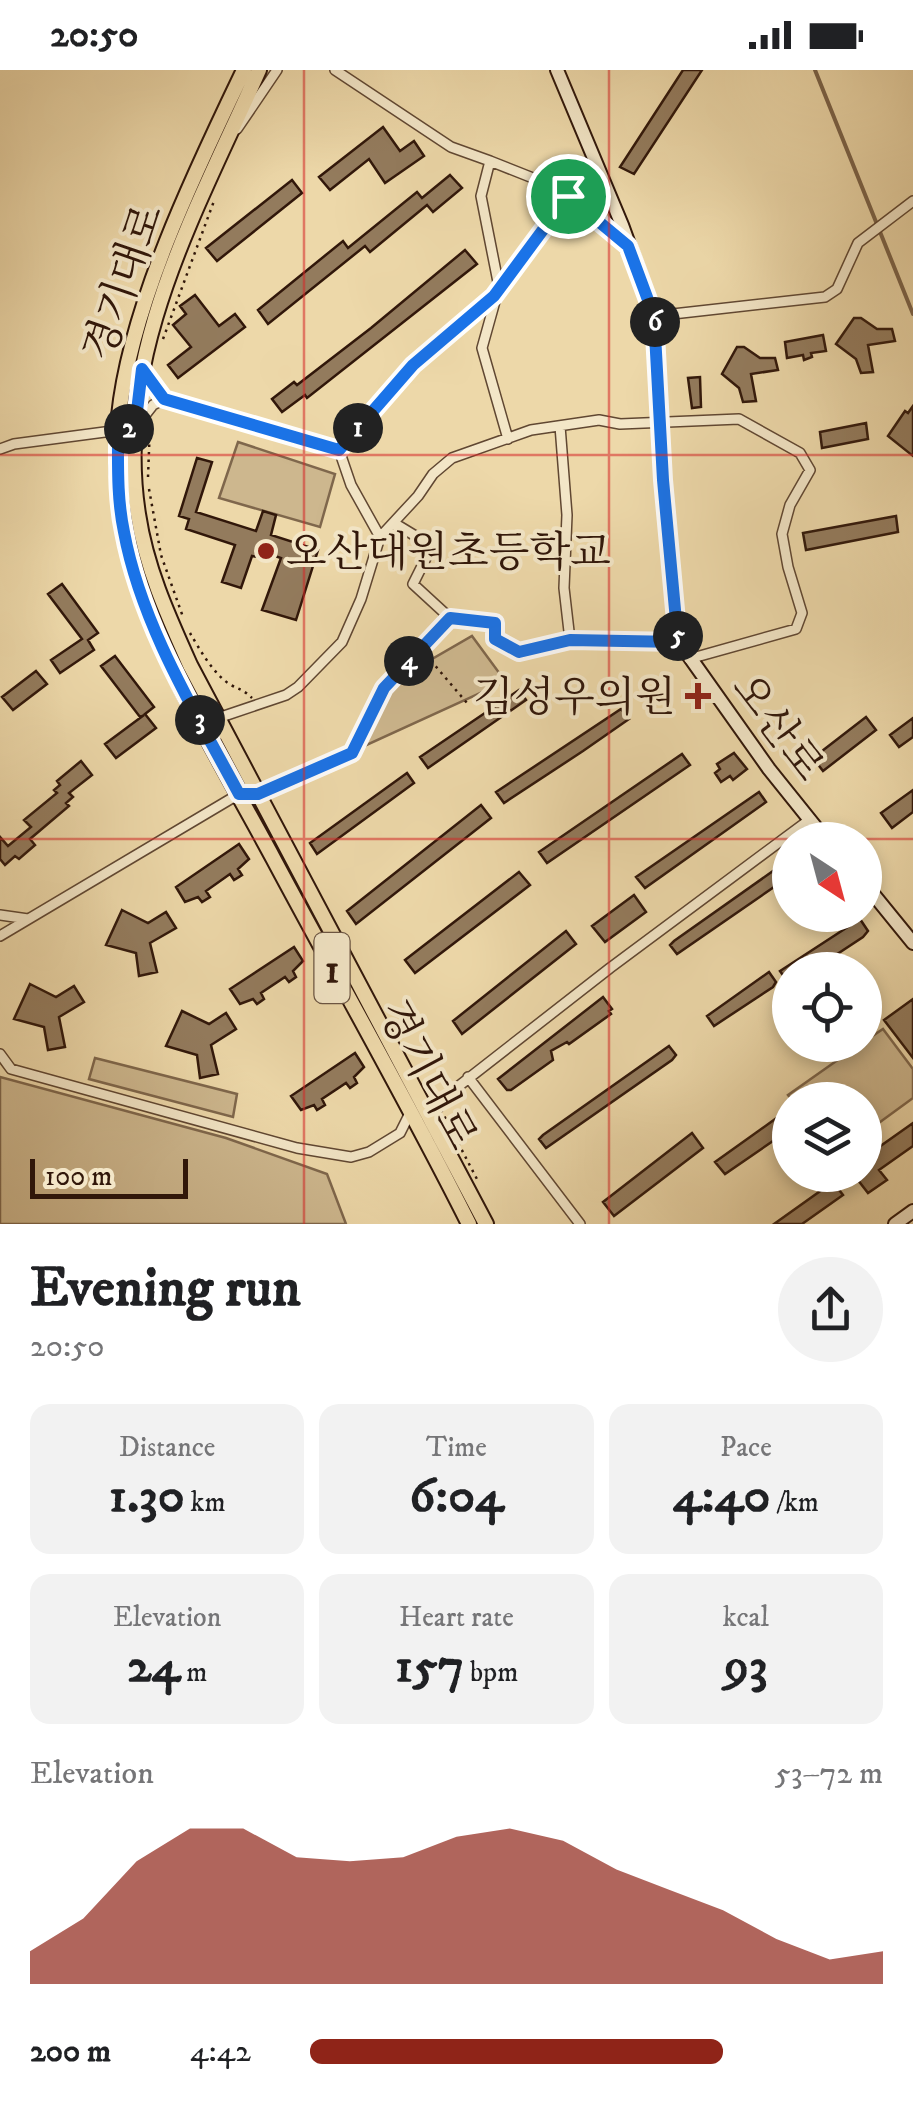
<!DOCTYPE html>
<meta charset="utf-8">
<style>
body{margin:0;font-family:"IM FELL DW Pica","Noto Serif KR",serif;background:#f2f2f2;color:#202124;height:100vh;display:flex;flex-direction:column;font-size:38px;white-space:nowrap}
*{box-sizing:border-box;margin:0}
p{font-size:32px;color:#757577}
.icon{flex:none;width:55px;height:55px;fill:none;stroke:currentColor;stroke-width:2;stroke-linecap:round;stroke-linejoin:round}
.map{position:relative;height:1154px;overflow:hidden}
.drawer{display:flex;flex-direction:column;background:#fff;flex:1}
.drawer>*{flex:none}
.needle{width:65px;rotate:144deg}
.buttons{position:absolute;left:772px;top:752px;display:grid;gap:20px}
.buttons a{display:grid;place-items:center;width:110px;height:110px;border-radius:50%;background:#fff;box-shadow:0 5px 15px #0003;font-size:50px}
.scale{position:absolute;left:30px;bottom:25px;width:158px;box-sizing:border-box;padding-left:10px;border:5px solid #31170a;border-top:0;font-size:28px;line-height:35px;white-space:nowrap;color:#31170a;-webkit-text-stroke:8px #f3e6c7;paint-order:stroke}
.pin{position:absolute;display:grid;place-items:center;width:85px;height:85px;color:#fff;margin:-42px;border:5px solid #fff;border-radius:50%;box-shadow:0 2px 10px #0007}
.km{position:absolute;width:50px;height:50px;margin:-25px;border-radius:50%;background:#222;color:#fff;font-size:28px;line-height:50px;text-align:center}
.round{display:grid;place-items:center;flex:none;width:105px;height:105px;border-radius:52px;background:#f2f2f2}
.headline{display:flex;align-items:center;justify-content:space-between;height:170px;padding:0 30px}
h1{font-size:55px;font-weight:700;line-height:75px}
.stats{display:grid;grid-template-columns:repeat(3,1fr);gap:15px;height:170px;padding:10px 30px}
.stats div{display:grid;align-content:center;border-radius:20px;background:#f2f2f2;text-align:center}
.stats b{font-size:50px;font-weight:700}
.stats small{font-size:28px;font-weight:400}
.stats p{font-size:28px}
.chart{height:280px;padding:20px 30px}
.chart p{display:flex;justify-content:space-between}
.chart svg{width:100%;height:180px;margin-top:10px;fill:#8f2418;opacity:.7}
ul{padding:0 30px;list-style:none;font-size:32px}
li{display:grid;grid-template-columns:160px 120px 1fr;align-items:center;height:75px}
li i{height:25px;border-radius:12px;background:#8f2418}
.status{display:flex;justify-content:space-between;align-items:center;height:70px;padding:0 50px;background:#fff;direction:ltr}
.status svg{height:28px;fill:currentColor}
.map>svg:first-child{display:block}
</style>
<div class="status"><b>20:50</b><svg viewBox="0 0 49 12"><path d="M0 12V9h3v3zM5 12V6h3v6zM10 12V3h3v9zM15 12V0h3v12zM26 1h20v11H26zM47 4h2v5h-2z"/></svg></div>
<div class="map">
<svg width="913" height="1154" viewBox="0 0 913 1154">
<rect width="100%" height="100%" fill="#edd8a9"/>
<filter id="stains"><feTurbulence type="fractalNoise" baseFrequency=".002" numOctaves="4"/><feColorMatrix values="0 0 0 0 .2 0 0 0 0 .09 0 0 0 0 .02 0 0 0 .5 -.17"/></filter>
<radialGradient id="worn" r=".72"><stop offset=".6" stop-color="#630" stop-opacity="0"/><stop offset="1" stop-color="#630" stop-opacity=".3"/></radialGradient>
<!-- green -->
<path fill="#cdb78e" stroke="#7f674c" stroke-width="2.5" d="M238,372L335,404L320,457L219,428Z
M472,566L500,604L498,615L360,678L384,624L401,607Z
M883,959L913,999V1028L865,1063V1030H792L788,1025L859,975H865V971Z
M95,988L237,1024L233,1047L89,1009Z
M0,1007L226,1068L327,1104L346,1154H0Z"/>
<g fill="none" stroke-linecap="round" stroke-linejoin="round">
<!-- stream -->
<path stroke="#7b6349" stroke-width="4" d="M815,0L913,244"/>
</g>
<!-- building -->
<path fill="#937b5d" stroke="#31170a" stroke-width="2.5" d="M683,0H702L634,104L620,97Z
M383,57L400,81L414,71L424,86L385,113L369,89L330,120L319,107Z
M450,105L462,118L433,142L427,135L370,182L365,176L268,254L258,240L343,171L348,178L417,122L422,128Z
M292,110L302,123L217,191L206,178Z
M465,180L477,194L307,328L305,325L282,342L272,329L294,312L297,315L371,258Z
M195,225L219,256L235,244L245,257L178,308L168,295L191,277L173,255L186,244L180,236Z
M854,248H861L877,259H892L895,271L868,275L873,302L861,303L856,289L836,274Z
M823,265L826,281L811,283L812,287L804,290L803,285L787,288L785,272Z
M737,277H744L760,288H775L778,300L751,304L756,331L743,332L739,318L722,304Z
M700,307L701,337L692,338L688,308Z
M913,336V386L888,366L905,341L908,343Z
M866,353L868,369L822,378L820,362Z
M197,388L212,392L196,442L256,461L263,441L276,445L271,465L318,480L296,550L262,540L281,488L260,481L258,487L252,486L241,518L222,512L235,475L186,459L189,449L179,446Z
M896,446L898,462L806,480L803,463Z
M62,514L98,563L88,570L94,580L60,603L51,590L82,569L48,524Z
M115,586L154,637L145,644L156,658L116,688L105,674L144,645L140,647L101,596Z
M36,601L47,614L13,640L2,627Z
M519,620L526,630L428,698L420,687Z
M621,639L629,649L583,681L504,733L496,722Z
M866,647L876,660L823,701L813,688Z
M913,648V667L899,677L890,665Z
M734,683L747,699L733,710L730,706L721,712L715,703L720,699L717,694Z
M682,684L690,695L547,793L539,782Z
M81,691L92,705L69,723L73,727L66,733L69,736L30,769L35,775L19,789L15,786L5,795L0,789V767L8,776L31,757L24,750L57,723L54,720L60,715L57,711Z
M407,703L414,713L317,784L310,773Z
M913,720V742L892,758L881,743Z
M759,722L766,732L645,818L636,807Z
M481,735L491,748L356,854L347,841Z
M239,774L249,789L238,799L242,805L234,810L230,804L206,821L210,827L202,832L198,827L185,832L176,817Z
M790,789V806L677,884L670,875L674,871Z
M519,802L530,815L415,903L405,890Z
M634,825L646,842L605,872L592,856Z
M122,840L148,853L166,842L176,858L150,873L157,902L139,906L136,883L106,875Z
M860,849L868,861L863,867L813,900H790V915L780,901Z
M566,861L576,874L462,964L453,951Z
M294,877L303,891L293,901L296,907L289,912L285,907L261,923L264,929L257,934L253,929L240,934L230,919Z
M769,902L776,912L773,917L714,956L707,946Z
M30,914L56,927L74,916L84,932L59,947L65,977L48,980L44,957L14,949Z
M603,927L612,939L609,941L611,944L569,974L567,972L551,981L553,990L511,1020H507L498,1009Z
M913,929V988L884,950Z
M182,941L209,954L226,943L236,959L211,975L218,1004L200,1008L197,985L166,976Z
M669,976L676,985L672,990L546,1078L539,1069L543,1065Z
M355,983L364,997L354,1007L357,1013L350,1018L346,1013L322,1029L325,1035L317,1040L314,1035L301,1040L291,1026Z
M778,1047L789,1060L725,1104L715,1092Z
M913,1053V1076L879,1100L887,1110L868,1123L854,1105H865V1087Z
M692,1063L703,1078L614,1146L603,1132Z
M833,1112L843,1125L802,1154H774Z"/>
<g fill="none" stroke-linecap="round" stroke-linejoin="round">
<defs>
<path id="street" d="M237,59L277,0
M490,91L543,112L568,126L628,176
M655,246L825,227L837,219L858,173L913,131
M142,299L164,329
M164,329L339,380L413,295L467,251L499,217L481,126L490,91L451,77L335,0
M560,356L567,445L564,518L570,570L679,572
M508,369L482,278L499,217L568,126
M0,379L14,374L135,358L153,335L164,329
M339,380L351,415L380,467
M394,453L432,476L413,514L450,548
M213,676L224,646L286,625L298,617L342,572L361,529L380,467L418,426L433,404L452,388L531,360L599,350L620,354L739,349L800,383L810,400L790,435L782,464L788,497L802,543L796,559L689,589
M0,845L28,849
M0,866L239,724H258L352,683L384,618L450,548L495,553V569L519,582L570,570
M0,984L11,999L297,1078L351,1087L369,1082L400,1063L410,1043
M468,1007L580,1154
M428,1040L610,898L809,750"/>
<path id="secondary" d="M557,0L622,155L655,246L663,410L679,572L769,699L826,770
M865,814L913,873
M895,1154L913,1141"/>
<path id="primary" d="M244,0C196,100 130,236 119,346C102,505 201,654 273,788C338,910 407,1030 469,1154
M259,0C197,140 113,285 138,444C146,498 168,546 190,595L486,1154"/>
</defs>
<!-- street casing -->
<use href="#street" stroke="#604732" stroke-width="12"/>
<!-- secondary casing -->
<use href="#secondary" stroke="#31170a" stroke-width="16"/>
<!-- primary casing -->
<use href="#primary" stroke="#31170a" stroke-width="18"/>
<!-- path -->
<path stroke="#31170a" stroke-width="2.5" stroke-dasharray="2.5 5" stroke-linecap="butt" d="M163,269L214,131
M148,407L150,355
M149,419L161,485L183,547
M190,563C200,580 214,605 231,615C240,620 244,620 252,628
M426,585L467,633
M441,1040L479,1113"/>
<!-- street -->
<use href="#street" stroke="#f3e6c7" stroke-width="9"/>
<!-- secondary -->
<use href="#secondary" stroke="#f3e6c7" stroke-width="12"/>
<!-- primary -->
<use href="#primary" stroke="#edd8a9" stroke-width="14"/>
</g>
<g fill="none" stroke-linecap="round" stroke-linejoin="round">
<defs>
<path id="route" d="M568,126L628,176L654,246L663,410L678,572L570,570L519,582L495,569V553L450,548L384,618L352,683L258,724H239C195,642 141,554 124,462C117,429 118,396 118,362L135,358L142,299L164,329L339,380L413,295L494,226Z"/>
</defs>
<!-- route casing -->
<use href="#route" stroke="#fff" stroke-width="20"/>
<!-- route -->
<use href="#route" stroke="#1a73e8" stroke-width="12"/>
</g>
<!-- grid -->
<path fill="none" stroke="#d62828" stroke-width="2.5" stroke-opacity="0.55" d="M304,0V1154M609,0V1154M0,385H913M0,769H913"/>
<!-- markers -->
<g fill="#8f2418" stroke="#f3e6c7" stroke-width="4">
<circle cx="266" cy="481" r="10"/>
<path d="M693 611h10v10h10v10h-10v10h-10v-10h-10v-10h10z"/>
</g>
<g text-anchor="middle" stroke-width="8" stroke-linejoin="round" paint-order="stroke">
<!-- shield labels -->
<rect fill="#f3e6c7" stroke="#6b5543" stroke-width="2.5" x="314.5" y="863" width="35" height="70" rx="8"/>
<g font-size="40" font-weight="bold" fill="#31170a">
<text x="332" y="912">1</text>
</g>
<!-- street labels -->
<g font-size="42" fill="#31170a" stroke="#f3e6c7">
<text transform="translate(122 212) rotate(-71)" y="15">경기대로</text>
<text transform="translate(779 656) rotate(53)" y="15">오산로</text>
<text transform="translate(429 1004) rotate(62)" y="15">경기대로</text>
</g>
<!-- poi labels -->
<g font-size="42" fill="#31170a" stroke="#f3e6c7" text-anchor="start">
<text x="286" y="496">오산대원초등학교</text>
<text x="676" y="641" text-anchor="end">김성우의원</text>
</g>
</g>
<rect width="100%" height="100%" filter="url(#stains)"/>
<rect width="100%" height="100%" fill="url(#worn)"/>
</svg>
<div class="buttons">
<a><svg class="needle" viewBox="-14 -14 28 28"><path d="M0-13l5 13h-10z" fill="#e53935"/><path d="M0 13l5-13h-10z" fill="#757577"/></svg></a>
<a><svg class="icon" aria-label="locate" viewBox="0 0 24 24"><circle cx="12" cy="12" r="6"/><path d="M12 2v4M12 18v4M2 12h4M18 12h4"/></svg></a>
<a><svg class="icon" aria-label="layers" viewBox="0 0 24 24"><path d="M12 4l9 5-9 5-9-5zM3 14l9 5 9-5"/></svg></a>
</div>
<div class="scale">100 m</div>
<div class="pin" style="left:568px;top:126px;background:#1e9e55"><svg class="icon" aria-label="arrive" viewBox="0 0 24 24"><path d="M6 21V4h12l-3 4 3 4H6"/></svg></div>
<b class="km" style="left:358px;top:358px">1</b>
<b class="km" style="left:129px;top:359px">2</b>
<b class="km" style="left:200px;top:650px">3</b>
<b class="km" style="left:409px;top:591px">4</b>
<b class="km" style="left:678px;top:566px">5</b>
<b class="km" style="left:655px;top:252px">6</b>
</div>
<section class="drawer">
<div class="headline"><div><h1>Evening run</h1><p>20:50</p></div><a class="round"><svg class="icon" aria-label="share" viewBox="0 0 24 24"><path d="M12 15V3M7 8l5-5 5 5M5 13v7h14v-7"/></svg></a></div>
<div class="stats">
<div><p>Distance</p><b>1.30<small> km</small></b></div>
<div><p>Time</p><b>6:04</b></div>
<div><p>Pace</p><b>4:40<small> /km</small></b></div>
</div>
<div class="stats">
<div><p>Elevation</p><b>24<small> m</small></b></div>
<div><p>Heart rate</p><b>157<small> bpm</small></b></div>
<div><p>kcal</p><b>93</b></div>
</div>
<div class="chart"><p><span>Elevation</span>53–72 m</p>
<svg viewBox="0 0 160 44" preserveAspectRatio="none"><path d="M0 44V36L10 28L20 14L30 6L40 6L50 13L60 14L70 13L80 8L90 6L100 9L110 16L120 21L130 26L140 33L150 38L160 36V44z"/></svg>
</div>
<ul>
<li><b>200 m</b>4:42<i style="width:72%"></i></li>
</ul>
</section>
